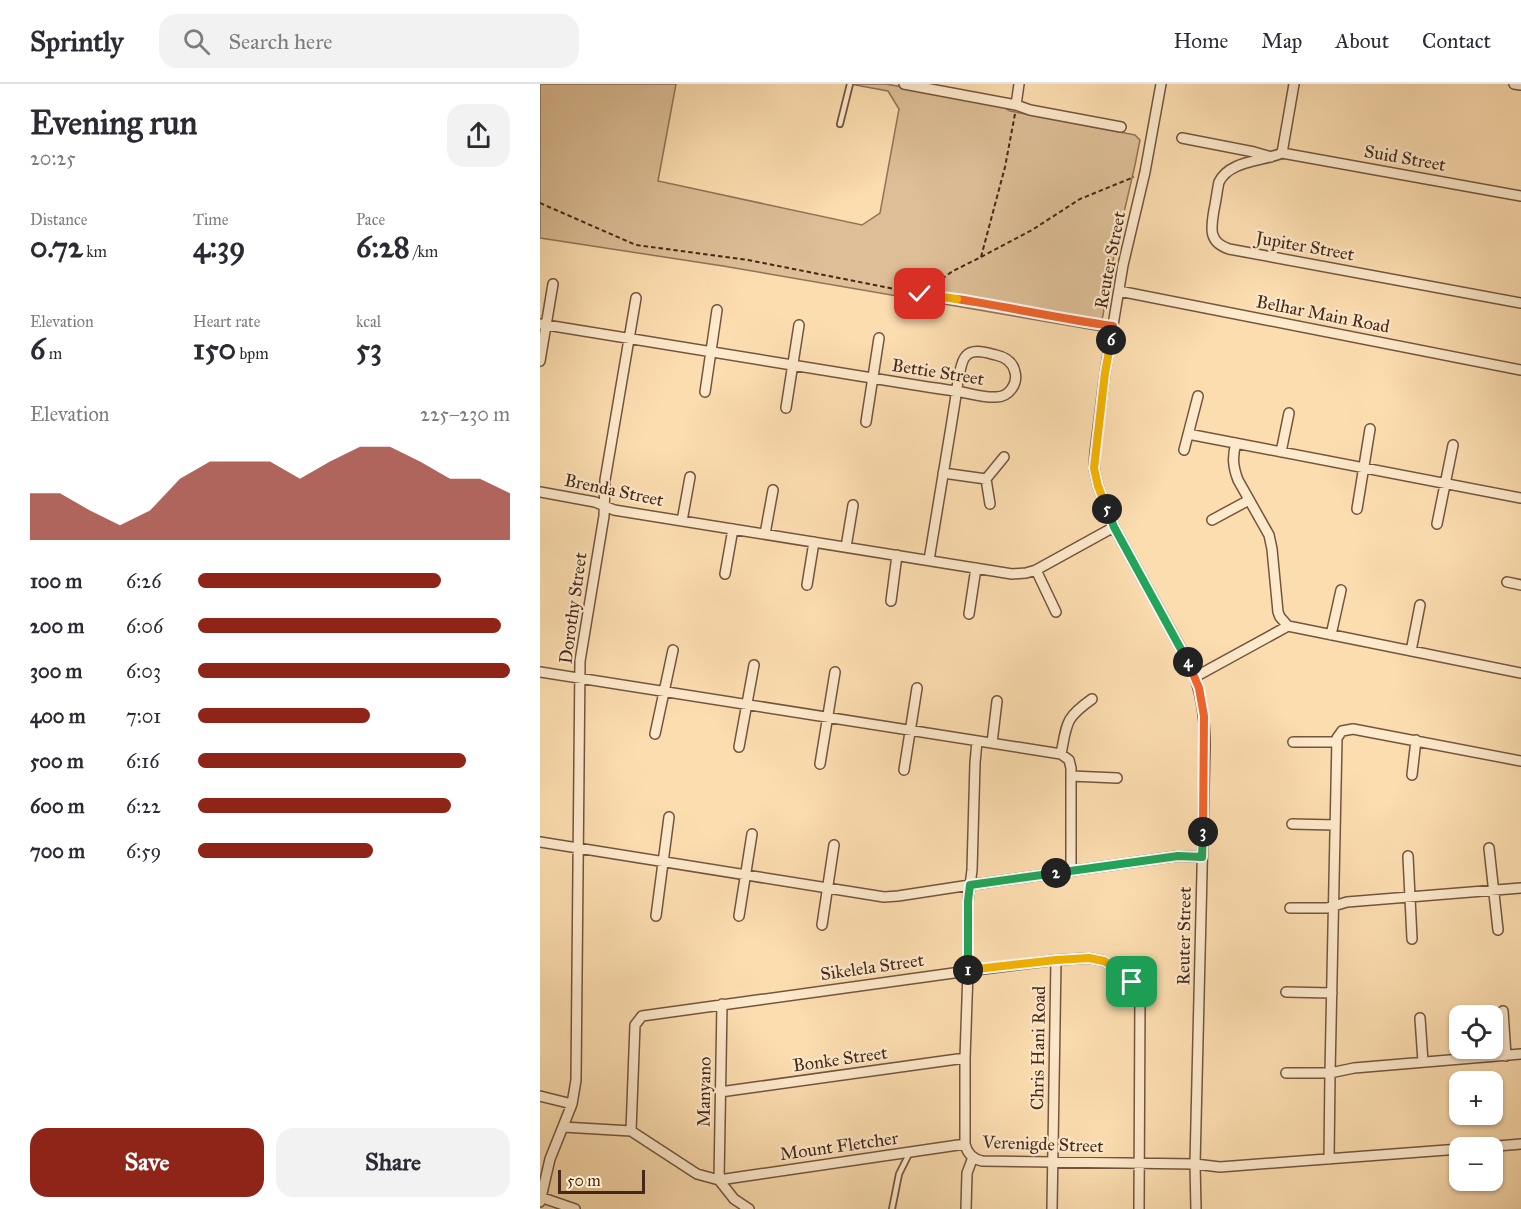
<!DOCTYPE html>
<meta charset="utf-8">
<style>
body{margin:0;font-family:"IM FELL Great Primer",serif;background:#f2f2f3;color:#2b2b33;height:100vh;display:flex;flex-direction:column;font-size:22px;white-space:nowrap}
*{box-sizing:border-box;margin:0}
p{font-size:20px;color:#7c7c81}
.icon{flex:none;width:33px;height:33px;fill:none;stroke:currentColor;stroke-width:2;stroke-linecap:round;stroke-linejoin:round}
.map{position:relative;flex:1;overflow:hidden}
.sheet{display:flex;flex-direction:column;background:#fff;width:540px}
.sheet>*{flex:none}
.buttons{position:absolute;left:909px;top:921px;display:grid;gap:12px}
.buttons a{display:grid;place-items:center;width:54px;height:54px;border-radius:12px;background:#fff;box-shadow:0 2px 4px #0004;font-size:30px}
.scale{position:absolute;left:18px;bottom:15px;width:87px;box-sizing:border-box;padding-left:6px;border:3px solid #452819;border-top:0;font-size:16px;line-height:21px;white-space:nowrap;color:#452819;-webkit-text-stroke:4px #fde9cb;paint-order:stroke}
.pin{position:absolute;display:grid;place-items:center;width:51px;height:51px;color:#fff;margin:-26px;border-radius:12px;box-shadow:0 3px 9px #0006}
.km{position:absolute;width:30px;height:30px;margin:-15px;border-radius:50%;background:#222;color:#fff;font-size:16px;line-height:30px;text-align:center}
.round{display:grid;place-items:center;flex:none;width:63px;height:63px;border-radius:18px;background:#f2f2f3}
.overview{display:flex;align-items:center;justify-content:space-between;height:102px;padding:0 30px}
h1{font-size:33px;font-weight:700;line-height:45px}
.metrics{display:grid;grid-template-columns:repeat(3,1fr);gap:9px;height:102px;padding:6px 30px}
.metrics div{display:grid;align-content:center}
.metrics b{font-size:30px;font-weight:700}
.metrics small{font-size:16px;font-weight:400}
.metrics p{font-size:16px}
.chart{height:168px;padding:12px 30px}
.chart p{display:flex;justify-content:space-between}
.chart svg{width:100%;height:108px;margin-top:6px;fill:#8f2418;opacity:.7}
.primary-button{display:flex;gap:12px;margin-top:auto;padding:12px 30px}
.primary-button a{flex:1;height:69px;border-radius:18px;background:#8f2418;color:#fff;font-size:24px;font-weight:700;line-height:69px;text-align:center}
.primary-button a+a{background:#f2f2f3;color:#2b2b33}
ul{padding:0 30px;list-style:none;font-size:20px}
li{display:grid;grid-template-columns:96px 72px 1fr;align-items:center;height:45px}
li i{height:15px;border-radius:8px;background:#8f2418}
header{display:flex;align-items:center;gap:36px;box-sizing:border-box;height:84px;padding:0 30px;background:#fff;border-bottom:2px solid #e1e1e2}
header strong{font-size:28px}
nav{display:flex;gap:33px;margin-inline-start:auto;font-size:21px}
.search{width:420px;height:54px;background:#f2f2f3;display:flex;align-items:center;gap:15px;box-sizing:border-box;padding:0 21px;border-radius:18px;color:#7c7c81;font-size:22px}
main{display:flex;flex:1;min-height:0}
.map>svg:first-child{display:block}
</style>
<header>
<strong>Sprintly</strong>
<div class="search"><svg class="icon" aria-label="search" viewBox="0 0 24 24"><circle cx="10" cy="10" r="6"/><path d="M15 15l6 6"/></svg>Search here</div>
<nav><a>Home</a><a>Map</a><a>About</a><a>Contact</a></nav>
</header>
<main>
<section class="sheet">
<div class="overview"><div><h1>Evening run</h1><p>20:25</p></div><a class="round"><svg class="icon" aria-label="share" viewBox="0 0 24 24"><path d="M12 15V3M7 8l5-5 5 5M5 13v7h14v-7"/></svg></a></div>
<div class="metrics">
<div><p>Distance</p><b>0.72<small> km</small></b></div>
<div><p>Time</p><b>4:39</b></div>
<div><p>Pace</p><b>6:28<small> /km</small></b></div>
</div>
<div class="metrics">
<div><p>Elevation</p><b>6<small> m</small></b></div>
<div><p>Heart rate</p><b>150<small> bpm</small></b></div>
<div><p>kcal</p><b>53</b></div>
</div>
<div class="chart"><p><span>Elevation</span>225–230 m</p>
<svg viewBox="0 0 160 44" preserveAspectRatio="none"><path d="M0 44V25L10 25L20 32L30 38L40 32L50 19L60 12L70 12L80 12L90 19L100 12L110 6L120 6L130 12L140 19L150 19L160 25V44z"/></svg>
</div>
<ul>
<li><b>100 m</b>6:26<i style="width:78%"></i></li>
<li><b>200 m</b>6:06<i style="width:97%"></i></li>
<li><b>300 m</b>6:03<i style="width:100%"></i></li>
<li><b>400 m</b>7:01<i style="width:55%"></i></li>
<li><b>500 m</b>6:16<i style="width:86%"></i></li>
<li><b>600 m</b>6:22<i style="width:81%"></i></li>
<li><b>700 m</b>6:59<i style="width:56%"></i></li>
</ul>
<div class="primary-button"><a>Save</a><a>Share</a></div>
</section>
<div class="map">
<svg width="981" height="1125" viewBox="0 0 981 1125">
<rect width="100%" height="100%" fill="#fcddaf"/>
<filter id="stains"><feTurbulence type="fractalNoise" baseFrequency=".00333" numOctaves="4"/><feColorMatrix values="0 0 0 0 .2 0 0 0 0 .09 0 0 0 0 .02 0 0 0 .5 -.17"/></filter>
<radialGradient id="worn" r=".72"><stop offset=".6" stop-color="#630" stop-opacity="0"/><stop offset="1" stop-color="#630" stop-opacity=".3"/></radialGradient>
<!-- green -->
<path fill="#ddbe96" stroke="#917358" stroke-width="1.5" d="M0,0H136L118,97L322,141L340,129L359,25L348,7L310,0H346L460,21L470,27L595,51L600,56L595,81L574,172L560,247L183,182L0,154Z"/>
<g fill="none" stroke-linecap="round" stroke-linejoin="round">
<defs>
<path id="lane" d="M300,40L310,0
M352,1125L359,1090L370,1068"/>
<path id="street" d="M364,0L476,21L490,26L581,43
M621,0L605,88L583,181L565,289L555,369L554,384L558,402L574,443L651,583C662,609 665,634 665,662L655,1080L656,1125
M974,0L981,1
M476,21L479,0
M642,54L714,68L731,73
M742,69C722,78 690,76 679,98C677,107 676,117 674,126C671,144 668,158 689,165L981,219
M742,69L981,112
M742,69L754,0
M579,207L981,286
M0,240C109,258 218,276 326,293C356,298 386,303 416,307C429,309 443,314 456,313C469,313 478,300 475,288C473,278 465,273 456,271C447,269 433,264 426,272C419,278 416,314 414,324C406,375 397,426 389,476
M0,277L13,200
M165,308L177,226
M246,324L259,241
M326,338L339,254
M648,350L981,414
M696,359C692,373 693,383 698,396L729,451L732,465L738,528L740,533L748,542
M644,366L658,312
M741,368L749,329
M403,389L446,395L464,373
M446,395L450,420
M0,408L55,418L74,426L472,490L486,489L496,486L574,443
M817,425L830,345
M672,436L709,416
M142,437L150,393
M897,440L913,361
M225,450L233,406
M306,463L313,421
M496,486L516,528
M185,490L193,445
M967,498L981,501
M267,501L274,458
M351,517L357,471
M429,530L436,484
M791,551L801,506
M871,567L880,521
M0,588L521,670L529,676L531,684V787
M655,593L748,542L981,589
M115,650L133,566
M437,657L435,679L432,786L428,817V887L425,974V1060C427,1069 433,1075 442,1077L655,1080L680,1083L920,1065
M753,658H796
M452,659L457,617
M199,663L214,581
M521,670C527,639 525,634 552,615
M280,680L295,588
M364,686L377,604
M872,691L876,656
M531,692L577,694
M752,740L795,741
M0,758L344,813L358,812L430,801L638,772L662,773
M949,764L958,846
M868,772L872,855
M750,824H787L807,818L981,804
M116,832L129,733
M199,832L212,750
M282,841L294,761
M746,908L792,909
M182,920L179,1096L425,1060
M963,927L966,972
M880,934L883,978
M746,989H790L814,984L981,970
M180,1008L425,974
M0,1012L32,1020
M23,1043L91,1047
M934,1064L981,1060
M789,1075L790,989L797,654L802,647L813,645L981,677
M0,1113L35,1125
M0,1118L10,1075L32,1020L36,996L40,577L64,432L65,396L96,214
M209,1125L194,1115L179,1096L157,1090L91,1047L95,941L102,932L428,887L516,876L549,874L564,877L571,881L592,898L600,910L599,1125
M426,1125L427,1089L433,1073
M512,1125L516,876"/>
</defs>
<!-- lane casing -->
<use href="#lane" stroke="#73553e" stroke-width="8"/>
<!-- street casing -->
<use href="#street" stroke="#73553e" stroke-width="12"/>
<!-- path -->
<path stroke="#452819" stroke-width="2" stroke-dasharray="4.5 3" stroke-linecap="butt" d="M475,30L465,83L441,173L413,187L380,210L447,219L537,237L565,241
M0,119L96,161L208,176L380,210
M441,173L492,146L540,115L594,93"/>
<!-- lane -->
<use href="#lane" stroke="#fde9cb" stroke-width="4.5"/>
<!-- street -->
<use href="#street" stroke="#fde9cb" stroke-width="9"/>
</g>
<g fill="none" stroke-linecap="round" stroke-linejoin="round">
<defs>
<path id="split-1" d="M428,886L516,876L549,874L564,877L571,881L592,898"/>
<path id="split-2" d="M428,886V817L430,801L516,789"/>
<path id="split-3" d="M516,789L638,772L662,773L663,748"/>
<path id="split-4" d="M648,578L659,604L664,632L663,748"/>
<path id="split-5" d="M567,425L574,443L648,578"/>
<path id="split-6" d="M567,425L558,402L554,384L565,289L571,256"/>
<path id="split-7" d="M417,215C469,223 521,235 573,242L571,256"/>
<path id="split-8" d="M380,210L417,215"/>
</defs>
<!-- split-1 casing -->
<use href="#split-1" stroke="#fff" stroke-width="12"/>
<!-- split-2 casing -->
<use href="#split-2" stroke="#fff" stroke-width="12"/>
<!-- split-3 casing -->
<use href="#split-3" stroke="#fff" stroke-width="12"/>
<!-- split-4 casing -->
<use href="#split-4" stroke="#fff" stroke-width="12"/>
<!-- split-5 casing -->
<use href="#split-5" stroke="#fff" stroke-width="12"/>
<!-- split-6 casing -->
<use href="#split-6" stroke="#fff" stroke-width="12"/>
<!-- split-7 casing -->
<use href="#split-7" stroke="#fff" stroke-width="12"/>
<!-- split-8 casing -->
<use href="#split-8" stroke="#fff" stroke-width="12"/>
<!-- split-1 -->
<use href="#split-1" stroke="#f5b400" stroke-width="8"/>
<!-- split-2 -->
<use href="#split-2" stroke="#22a559" stroke-width="8"/>
<!-- split-3 -->
<use href="#split-3" stroke="#22a559" stroke-width="8"/>
<!-- split-4 -->
<use href="#split-4" stroke="#f0652b" stroke-width="8"/>
<!-- split-5 -->
<use href="#split-5" stroke="#22a559" stroke-width="8"/>
<!-- split-6 -->
<use href="#split-6" stroke="#f5b400" stroke-width="8"/>
<!-- split-7 -->
<use href="#split-7" stroke="#f0652b" stroke-width="8"/>
<!-- split-8 -->
<use href="#split-8" stroke="#f5b400" stroke-width="8"/>
</g>
<g text-anchor="middle" stroke-width="4.5" stroke-linejoin="round" paint-order="stroke">
<!-- street labels -->
<g font-size="18" fill="#452819" stroke="#fde9cb">
<text transform="translate(865 74) rotate(10)" y="6">Suid Street</text>
<text transform="translate(765 162) rotate(10)" y="6">Jupiter Street</text>
<text transform="translate(570 176) rotate(-79)" y="6">Reuter Street</text>
<text transform="translate(783 230) rotate(11)" y="6">Belhar Main Road</text>
<text transform="translate(398 288) rotate(9)" y="6">Bettie Street</text>
<text transform="translate(74 406) rotate(12)" y="6">Brenda Street</text>
<text transform="translate(33 524) rotate(-82)" y="6">Dorothy Street</text>
<text transform="translate(644 852) rotate(-89)" y="6">Reuter Street</text>
<text transform="translate(332 883) rotate(-8)" y="6">Sikelela Street</text>
<text transform="translate(498 964) rotate(-89)" y="6">Chris Hani Road</text>
<text transform="translate(300 975) rotate(-8)" y="6">Bonke Street</text>
<text transform="translate(164 1008) rotate(-89)" y="6">Manyano</text>
<text transform="translate(503 1060) rotate(2)" y="6">Verenigde Street</text>
<text transform="translate(299 1062) rotate(-8)" y="6">Mount Fletcher</text>
</g>
</g>
<rect width="100%" height="100%" filter="url(#stains)"/>
<rect width="100%" height="100%" fill="url(#worn)"/>
</svg>
<div class="buttons">
<a><svg class="icon" aria-label="locate" viewBox="0 0 24 24"><circle cx="12" cy="12" r="6"/><path d="M12 2v4M12 18v4M2 12h4M18 12h4"/></svg></a>
<a>+</a>
<a>−</a>
</div>
<div class="scale">50 m</div>
<div class="pin" style="left:592px;top:898px;background:#1e9e55"><svg class="icon" aria-label="arrive" viewBox="0 0 24 24"><path d="M6 21V4h12l-3 4 3 4H6"/></svg></div>
<div class="pin" style="left:380px;top:210px;background:#d93025"><svg class="icon" aria-label="check" viewBox="0 0 24 24"><path d="M5 12l5 5 9-10"/></svg></div>
<b class="km" style="left:428px;top:886px">1</b>
<b class="km" style="left:516px;top:789px">2</b>
<b class="km" style="left:663px;top:748px">3</b>
<b class="km" style="left:648px;top:578px">4</b>
<b class="km" style="left:567px;top:425px">5</b>
<b class="km" style="left:571px;top:256px">6</b>
</div>
</main>
